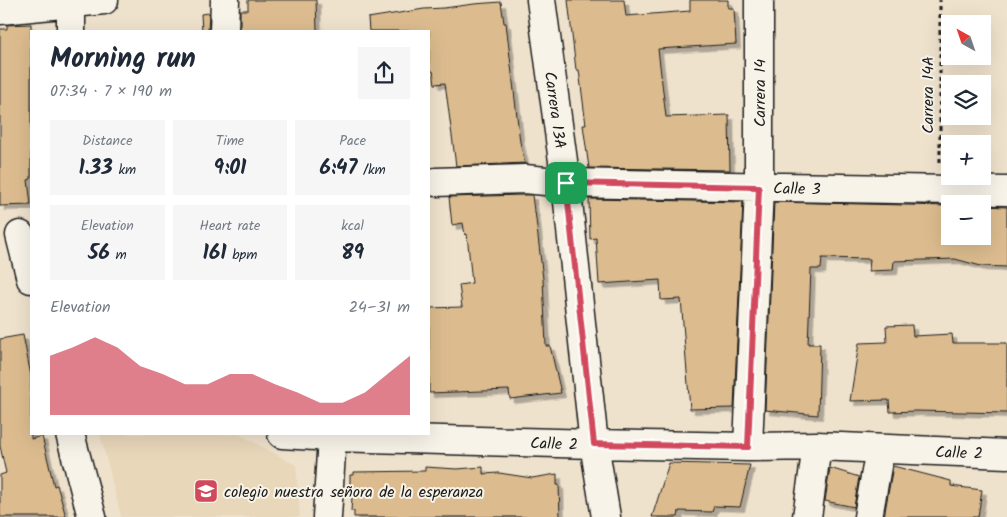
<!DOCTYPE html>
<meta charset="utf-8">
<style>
body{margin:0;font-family:Kalam,sans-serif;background:#f6f6f7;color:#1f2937;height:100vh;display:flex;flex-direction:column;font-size:19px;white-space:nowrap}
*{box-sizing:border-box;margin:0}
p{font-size:16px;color:#747a83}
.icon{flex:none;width:28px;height:28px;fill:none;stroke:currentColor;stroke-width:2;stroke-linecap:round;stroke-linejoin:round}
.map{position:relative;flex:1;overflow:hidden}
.drawer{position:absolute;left:30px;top:30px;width:400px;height:405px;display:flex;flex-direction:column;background:#fff;border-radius:0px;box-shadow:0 5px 20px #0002}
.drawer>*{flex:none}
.needle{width:32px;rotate:320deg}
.buttons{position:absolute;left:941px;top:15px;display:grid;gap:10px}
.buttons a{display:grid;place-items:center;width:50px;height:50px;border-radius:0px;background:#fff;box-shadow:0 5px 20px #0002;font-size:25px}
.pin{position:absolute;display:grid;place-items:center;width:42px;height:42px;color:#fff;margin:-21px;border-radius:10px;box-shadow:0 2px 8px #0006}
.round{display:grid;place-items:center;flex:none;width:52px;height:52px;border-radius:0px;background:#f6f6f7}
.headline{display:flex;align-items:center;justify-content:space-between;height:85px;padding:0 20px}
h1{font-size:28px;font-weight:700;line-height:38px}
.metrics{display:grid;grid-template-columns:repeat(3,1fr);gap:8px;height:85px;padding:5px 20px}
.metrics div{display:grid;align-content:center;border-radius:0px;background:#f6f6f7;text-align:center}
.metrics b{font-size:21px;font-weight:700}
.metrics small{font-size:14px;font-weight:400}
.metrics p{font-size:14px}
.chart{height:140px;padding:10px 20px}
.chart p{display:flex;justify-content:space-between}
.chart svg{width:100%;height:90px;margin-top:5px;fill:#d1495b;opacity:.7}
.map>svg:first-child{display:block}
</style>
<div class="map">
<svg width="1007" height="517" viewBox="0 0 1007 517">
<defs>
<filter id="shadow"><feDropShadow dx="4.5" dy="4.5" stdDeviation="0" flood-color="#0004"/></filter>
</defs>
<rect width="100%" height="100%" fill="#efe2cd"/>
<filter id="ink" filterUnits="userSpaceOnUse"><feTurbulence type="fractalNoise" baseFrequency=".02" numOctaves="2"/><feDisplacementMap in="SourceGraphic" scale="10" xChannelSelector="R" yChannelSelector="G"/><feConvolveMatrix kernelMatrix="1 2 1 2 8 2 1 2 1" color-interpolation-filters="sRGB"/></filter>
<g filter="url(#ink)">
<!-- built -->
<path fill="#e9d7ba" d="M100,434H239L296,465L300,517H121Z"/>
<!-- building -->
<path fill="#dcbc8f" stroke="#1c1c1c" filter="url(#shadow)" d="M248,0H316L317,31H240V10H248Z
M568,0H624L626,16L690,11V0H728V8H734L736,44L658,49L666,117L729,115L730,170L589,168L583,125H586L579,70H576Z
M501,2L504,23H506L520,142L525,163L456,166L445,83L435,84L433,71H429V31H369L368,18L424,9L444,8L474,4Z
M209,13L208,31H202L201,14Z
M31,24V179L28,180L31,205L0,206V29H7V25Z
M524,195H532L534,211H535L543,279L546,346H550L561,393L510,399L509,390L429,393V308L462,307L459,285L472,283L467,234L465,235L463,223L452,225L449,197Z
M589,199L743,202L734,408L690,409L681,299L661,300L660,280L599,284L596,238L590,239Z
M774,202L950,206V236H982V206L1007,207V267L981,266L955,259L894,261L893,270L869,271L870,259L822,258L821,269H811L808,344H820L818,415L765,410Z
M912,325L913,336L952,334L953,343H1007V413L916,411L890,412L889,400L850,401L859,343L887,342L886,326Z
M23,335L31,376V439L42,436L54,486L57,485L66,517H0V475L6,473L0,446V339Z
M669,463L750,465L740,507L714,506L712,512L679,511L678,517H652Z
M893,466L951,481V486L982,490L978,517H884Z
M425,467L457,469L483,467V474L499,473L532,478L557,474V485H559L560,517H354V511H351L352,498H350V475H354V472L425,471Z
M830,468L859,477L854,507L825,501Z"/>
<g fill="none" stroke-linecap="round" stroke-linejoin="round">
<defs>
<path id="minor" d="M541,0L566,183L594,444L606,517
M71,2V31
M0,10L104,0
M224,31L225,0
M436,182L525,179L566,183L1007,191
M20,235L31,279
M70,434L92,517
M282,434L332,437L594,444L748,447L817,446L1007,454
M748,447L759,187V0
M327,517L332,437
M807,517L817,446
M868,517L880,449"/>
</defs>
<!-- minor casing -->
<use href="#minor" stroke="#1c1c1c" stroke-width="31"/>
<!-- path -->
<path stroke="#1c1c1c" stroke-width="3" stroke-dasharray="4 4" stroke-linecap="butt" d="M940,162V0"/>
<!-- minor -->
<use href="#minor" stroke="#f7f3e8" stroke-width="28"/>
</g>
</g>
<g fill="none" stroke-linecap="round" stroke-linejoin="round" filter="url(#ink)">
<defs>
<path id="route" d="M566,183L759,187L748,447L594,444Z"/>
</defs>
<!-- route casing -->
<use href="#route" stroke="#fff" stroke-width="10"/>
<!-- route -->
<use href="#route" stroke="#d1495b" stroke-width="6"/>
</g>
<!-- icons -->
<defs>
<symbol id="school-square" viewBox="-11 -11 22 22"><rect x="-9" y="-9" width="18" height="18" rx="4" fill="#d1495b" stroke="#f7f3e8"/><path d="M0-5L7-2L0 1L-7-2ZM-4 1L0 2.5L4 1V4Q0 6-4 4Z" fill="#fff"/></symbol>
</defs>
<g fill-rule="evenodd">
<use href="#school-square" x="192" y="477" width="28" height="28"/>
</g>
<g text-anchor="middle" stroke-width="4" stroke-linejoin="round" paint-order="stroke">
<!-- street labels -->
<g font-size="16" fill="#1c1c1c" stroke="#f7f3e8">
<text transform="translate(759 93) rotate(-90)" y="6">Carrera 14</text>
<text transform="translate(927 95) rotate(-90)" y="6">Carrera 14A</text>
<text transform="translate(556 110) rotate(82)" y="6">Carrera 13A</text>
<text transform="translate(797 188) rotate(1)" y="6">Calle 3</text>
<text transform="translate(554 443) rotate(2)" y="6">Calle 2</text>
<text transform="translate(959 452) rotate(2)" y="6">Calle 2</text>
</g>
<!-- poi labels -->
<g font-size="16" fill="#1c1c1c" stroke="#f7f3e8" text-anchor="start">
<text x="224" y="497">colegio nuestra señora de la esperanza</text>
</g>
</g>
</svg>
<div class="buttons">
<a><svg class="needle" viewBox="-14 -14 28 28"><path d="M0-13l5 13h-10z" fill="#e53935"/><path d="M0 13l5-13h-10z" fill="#747a83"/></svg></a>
<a><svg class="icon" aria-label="layers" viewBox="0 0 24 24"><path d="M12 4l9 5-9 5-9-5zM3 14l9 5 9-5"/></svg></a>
<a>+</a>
<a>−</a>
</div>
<div class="pin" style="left:566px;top:183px;background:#1e9e55"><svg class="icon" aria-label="arrive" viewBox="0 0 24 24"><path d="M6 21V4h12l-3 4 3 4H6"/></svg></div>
<section class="drawer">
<div class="headline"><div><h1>Morning run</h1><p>07:34 · 7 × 190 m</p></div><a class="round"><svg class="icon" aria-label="share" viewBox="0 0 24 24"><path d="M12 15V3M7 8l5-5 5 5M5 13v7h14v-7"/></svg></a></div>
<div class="metrics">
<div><p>Distance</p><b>1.33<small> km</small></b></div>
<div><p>Time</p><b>9:01</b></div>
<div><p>Pace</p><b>6:47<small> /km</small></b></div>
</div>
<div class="metrics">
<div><p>Elevation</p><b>56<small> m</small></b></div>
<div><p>Heart rate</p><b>161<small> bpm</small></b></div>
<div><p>kcal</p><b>89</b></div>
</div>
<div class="chart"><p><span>Elevation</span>24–31 m</p>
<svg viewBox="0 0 160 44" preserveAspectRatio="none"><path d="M0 44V15L10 11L20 6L30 11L40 20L50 24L60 29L70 29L80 24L90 24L100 29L110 33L120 38L130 38L140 33L150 24L160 15V44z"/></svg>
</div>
</section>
</div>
